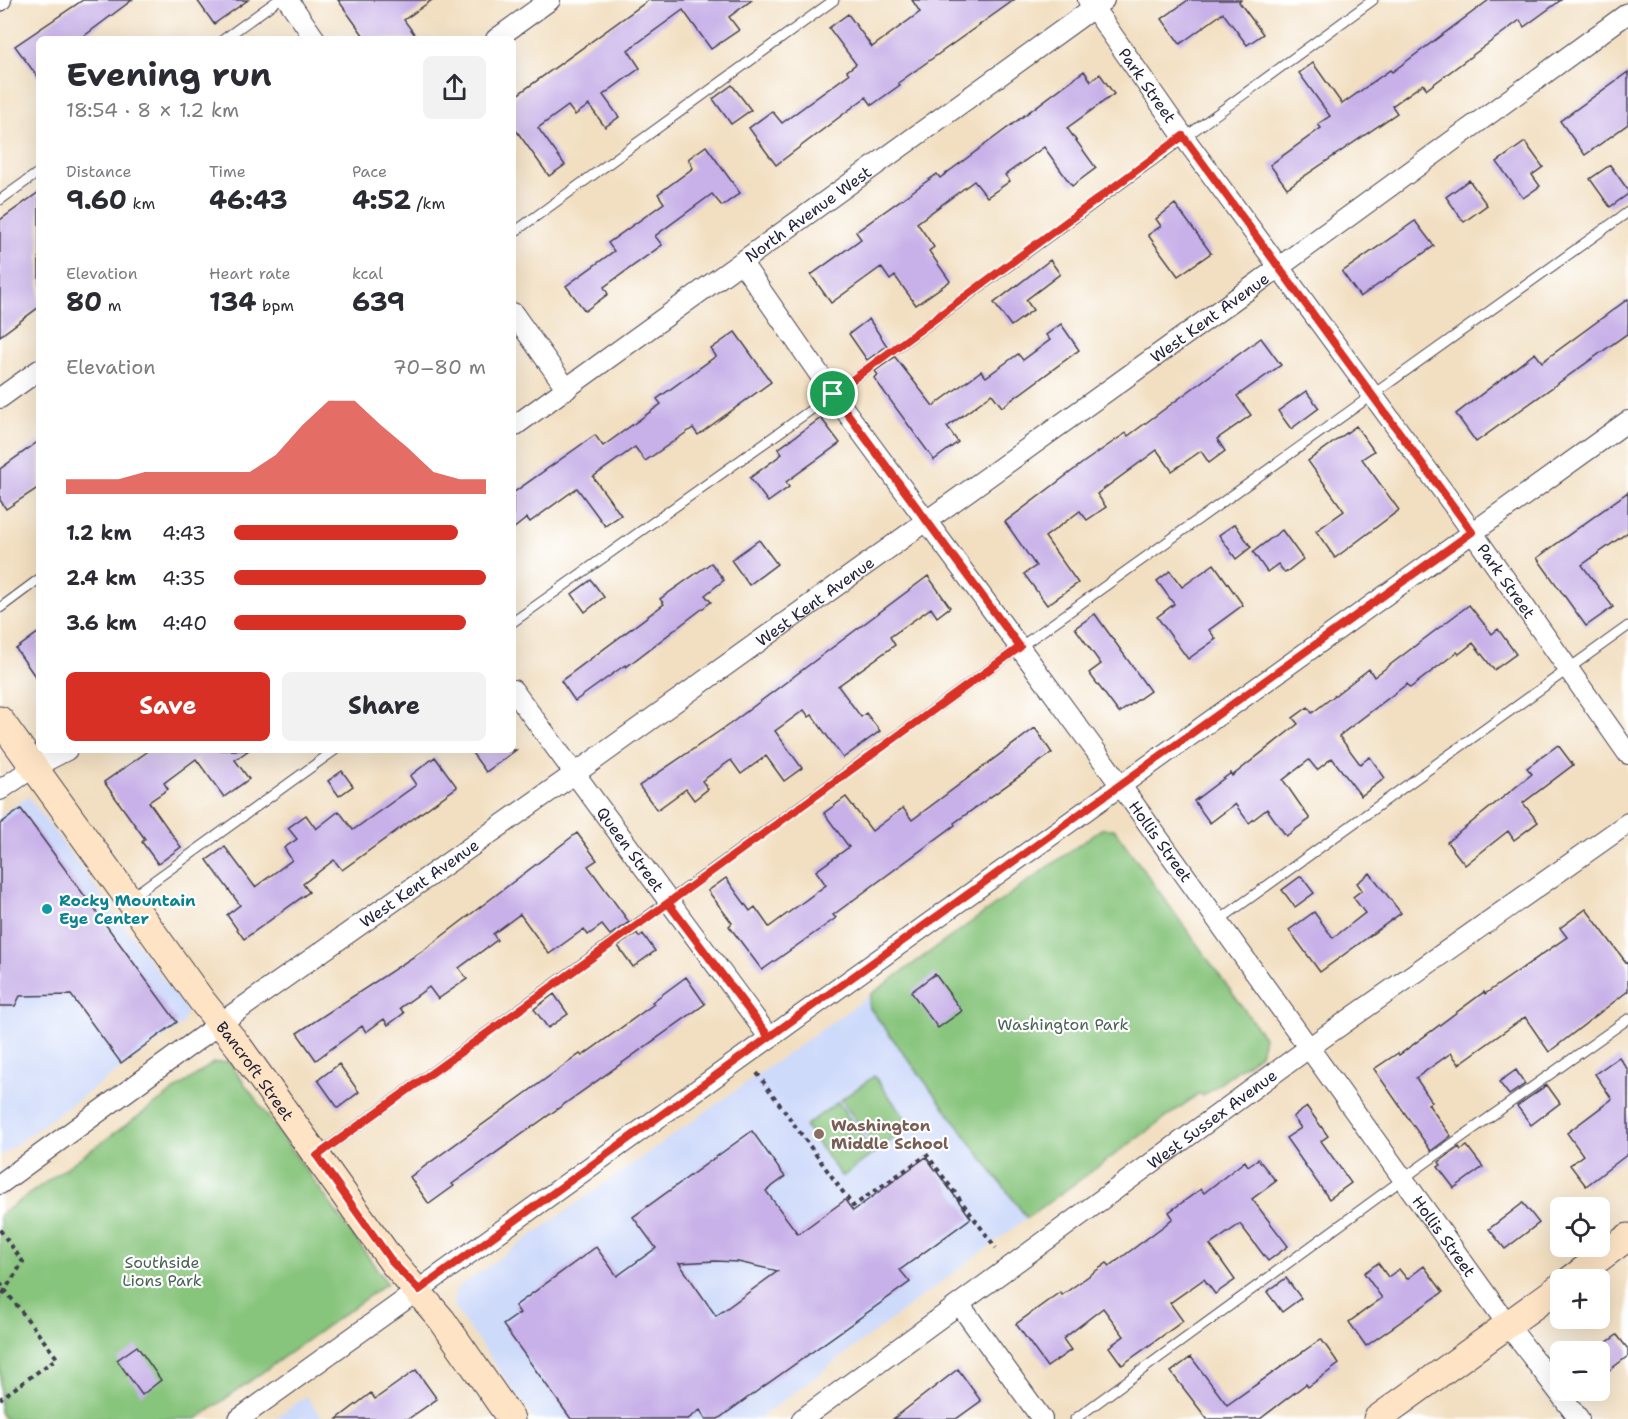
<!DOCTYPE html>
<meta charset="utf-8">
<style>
body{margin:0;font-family:"Shantell Sans",sans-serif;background:#f2f2f3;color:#2b2b33;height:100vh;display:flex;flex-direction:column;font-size:22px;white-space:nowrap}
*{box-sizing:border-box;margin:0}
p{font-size:20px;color:#7c7c81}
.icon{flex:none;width:33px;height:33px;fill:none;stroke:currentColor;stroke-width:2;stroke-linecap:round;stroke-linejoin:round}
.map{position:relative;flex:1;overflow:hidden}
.details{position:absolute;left:36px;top:36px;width:480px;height:717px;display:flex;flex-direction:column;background:#fff;border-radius:9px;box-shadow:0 6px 24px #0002}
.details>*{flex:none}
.controls{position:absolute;left:1550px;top:1197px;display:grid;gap:12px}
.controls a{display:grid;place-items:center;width:60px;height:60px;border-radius:9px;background:#fff;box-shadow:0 6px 24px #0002;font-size:30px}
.pin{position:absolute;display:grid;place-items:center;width:51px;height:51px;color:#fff;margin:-26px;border:3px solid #fff;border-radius:50%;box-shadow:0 2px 6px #0007}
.round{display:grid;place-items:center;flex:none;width:63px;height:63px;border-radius:9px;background:#f2f2f3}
.headline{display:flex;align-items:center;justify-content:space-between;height:102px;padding:0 30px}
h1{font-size:33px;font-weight:700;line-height:45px}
.figures{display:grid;grid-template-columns:repeat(3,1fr);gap:9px;height:102px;padding:6px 30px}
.figures div{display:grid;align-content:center}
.figures b{font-size:26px;font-weight:700}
.figures small{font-size:16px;font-weight:400}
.figures p{font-size:16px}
.chart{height:168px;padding:12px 30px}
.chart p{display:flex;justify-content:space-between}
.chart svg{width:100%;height:108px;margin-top:6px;fill:#d93025;opacity:.7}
.cta{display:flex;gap:12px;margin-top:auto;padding:12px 30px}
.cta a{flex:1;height:69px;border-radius:9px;background:#d93025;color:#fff;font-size:24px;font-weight:700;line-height:69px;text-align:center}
.cta a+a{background:#f2f2f3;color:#2b2b33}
ul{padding:0 30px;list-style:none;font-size:20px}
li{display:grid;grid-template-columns:96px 72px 1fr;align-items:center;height:45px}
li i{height:15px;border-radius:8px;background:#d93025}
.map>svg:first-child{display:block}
</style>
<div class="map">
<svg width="1628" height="1419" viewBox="0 0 1628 1419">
<rect width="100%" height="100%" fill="#fff"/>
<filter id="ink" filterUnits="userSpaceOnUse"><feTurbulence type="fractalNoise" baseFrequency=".0167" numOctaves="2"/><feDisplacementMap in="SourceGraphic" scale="12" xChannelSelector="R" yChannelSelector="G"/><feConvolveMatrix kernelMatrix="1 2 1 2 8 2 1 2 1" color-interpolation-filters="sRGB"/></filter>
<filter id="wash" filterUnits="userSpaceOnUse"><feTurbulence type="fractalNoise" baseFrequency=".008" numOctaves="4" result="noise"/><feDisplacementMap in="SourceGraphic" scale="24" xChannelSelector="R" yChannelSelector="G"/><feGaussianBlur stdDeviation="1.35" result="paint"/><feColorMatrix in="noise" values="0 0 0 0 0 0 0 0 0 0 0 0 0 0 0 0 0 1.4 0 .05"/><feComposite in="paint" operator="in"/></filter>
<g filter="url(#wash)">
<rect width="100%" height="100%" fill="#f2dfc1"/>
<!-- built -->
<path fill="#cedafa" d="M28,796L187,1011L183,1024L0,1156V816Z
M870,995L869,1007L1027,1218L759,1419H534L456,1310L453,1302L456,1289Z
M306,1396L323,1419H274Z"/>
<!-- green -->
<path fill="#87c47b" stroke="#54735b" stroke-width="1.5" d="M1101,829H1114L1264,1037L1260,1054L1203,1096L1200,1093L1027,1218L869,1007L870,995Z
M229,1062L387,1283L197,1419H5L0,1412V1215L213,1063Z
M874,1076L911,1126L878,1150L841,1100Z
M838,1102L874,1153L842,1177L805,1126Z"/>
<g id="blocks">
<!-- building -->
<path fill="#c8b1e8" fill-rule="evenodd" d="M83,0H132L80,39H39V79L15,46Z
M197,0H248L214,24Z
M338,0H432L404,20L418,39H366Z
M649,0H752L729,17L739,30L711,49L683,10L628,50L640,68L603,95L619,117L605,127L589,105L575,115L568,106L538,128L565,165L549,176L513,126V98Z
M912,0H1014L898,83L900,85L872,105L866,97L776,165L749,128L772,111L782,123L849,74L847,71L856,64L829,28L848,14L872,47L920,12Z
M1188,0H1241L1239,2L1263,34L1247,45L1223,13L1180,44L1162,19Z
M1489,0H1561L1524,27L1520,20L1427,89L1423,84L1392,106L1397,113L1287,188L1270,165L1321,128L1318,124L1330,116L1299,73L1313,63L1342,104L1390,70L1392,72Z
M1084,71L1091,81L1100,74L1114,94L1067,128L1096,168L1072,186L1044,147L1005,175L1010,181L987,197L974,181L917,223L934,247L929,251L950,281L916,305L895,276L890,280L881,267L831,303L811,275L861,239L856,232L937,174L940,178Z
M1628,72V124L1585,155L1560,121Z
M732,85L751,110L731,124L713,99Z
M1525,142L1543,167L1532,175L1540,186L1523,198L1497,162Z
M706,146L740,193L722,206L712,194L655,236L662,245L604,287L608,294L585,311L566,286L614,251L608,243L664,203L658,194L693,168L688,159Z
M1610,165L1628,190V194L1610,207L1590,179Z
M1469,180L1487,205L1464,222L1446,197Z
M39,192V307L0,336V220Z
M1175,204L1211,253L1178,276L1148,235L1161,226L1156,219Z
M1415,221L1434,246L1360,297L1342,272Z
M1050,260L1060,274L1026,300L1033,310L1011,326L994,303Z
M1628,299V333L1476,442L1456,414L1535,353L1542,362Z
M869,319L887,346L867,360L849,334Z
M1061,324L1079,350L1002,407L992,394L947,427L958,442L934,460L874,378L878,375L875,371L895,357L933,406L981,371L986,377L1018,354L1023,360L1050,340L1046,335Z
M735,332L771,382L698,435L693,428L645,461L635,447L593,477L621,515L605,526L577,488L530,522L527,518L513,529V493L595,435L603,446L661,404L657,399L716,356L711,349Z
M1261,338L1281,365L1237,396L1251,415L1217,439L1225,451L1209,463L1201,451L1172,471L1157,450L1097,494L1106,507L1087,520L1080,511L1045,537L1078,583L1047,605L1024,574L1036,566L1005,522L1084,462L1126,433L1128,436Z
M1306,391L1319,408L1291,429L1278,411Z
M821,418L840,443L786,482L789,487L768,502L750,478L782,454L778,449Z
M1356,426L1374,451L1362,459L1399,510L1335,558L1316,531L1344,511L1308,461Z
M39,441V487L6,509L0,500V469Z
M1628,492V532L1582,565L1613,607L1586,626L1537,558Z
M1235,524L1251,547L1236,559L1219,535Z
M1282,530L1303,559L1285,573L1278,564L1267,572L1253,552Z
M759,540L777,564L749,585L731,560Z
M711,563L724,580L705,595L711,602L626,667L625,665L575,701L561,681L664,604L660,599Z
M1214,564L1243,605L1209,630L1216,639L1188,659L1157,617L1174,604L1157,581L1170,571L1182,587Z
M928,576L950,607L937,617L931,608L890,637L895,645L838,686L861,717L866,713L880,731L843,758L812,715L809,717L804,710L775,731L802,768L784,781L766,756L741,774L731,760L702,781L708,789L694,800L686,789L657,810L639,786L730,724Z
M591,580L604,597L585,612L572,594Z
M1469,605L1492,634L1498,629L1516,654L1494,670L1473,643L1459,654L1457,652L1410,688L1407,684L1339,736L1360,764L1370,757L1385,778L1361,796L1332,758L1317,770L1309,760L1283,780L1310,819L1286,836L1267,809L1249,823L1235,804L1210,823L1194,801L1231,773L1232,776L1298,724L1293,718L1308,707L1312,713L1369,669L1374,677Z
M1095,614L1150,691L1119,713L1089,673L1101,664L1075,628Z
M39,632V682L16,649Z
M1035,728L1052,753L954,823L955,825L833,915L836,918L762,970L729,926L732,923L708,891L726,878L750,911L755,907L769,927L826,885L816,871L849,847L824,813L846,797L872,831L903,808L912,820Z
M1558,745L1573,765L1523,803L1538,822L1514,840L1508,831L1465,865L1447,842L1532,774L1527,768Z
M150,750H249L235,760L249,779L224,797L196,759L164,783L168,789L149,802L181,847L158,864L142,842L145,839L104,782Z
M470,750H516L486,772Z
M435,757L457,787L342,870L334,860L303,884L309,892L244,939L227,915L240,905L207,860L225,847L255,887L292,860L284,848L297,839L288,828L306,815L316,829L339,811L353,830L416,785L410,776Z
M342,771L353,786L339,796L328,781Z
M21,809L177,1022L121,1063L71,995L20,996L15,1006H0V824Z
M577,833L597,860L588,866L629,922L610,935L602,925L588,935L584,929L549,954L520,914L493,934L497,940L459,968L467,979L438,999L429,987L400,1008L404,1013L388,1025L384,1019L366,1032L362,1026L316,1060L297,1033L424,950Z
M1370,873L1401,913L1320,972L1289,930L1314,912L1333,938L1365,913L1353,897L1362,890L1357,883Z
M1301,876L1314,893L1295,907L1282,890Z
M1586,909L1628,965V991L1549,1052L1525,1017L1459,1064L1451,1053L1416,1078L1432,1102L1428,1104L1451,1136L1431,1151L1374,1069L1398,1053L1399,1055L1484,992L1485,994L1567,937L1560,928Z
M637,933L639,937L643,934L655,951L633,967L618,946Z
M935,974L962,1011L938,1028L911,992Z
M686,977L705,1004L452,1184L454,1186L429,1204L410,1177L580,1054L582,1056L654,1004L652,1002Z
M554,994L568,1014L548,1028L534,1009Z
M1619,1057L1628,1070V1154L1586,1186L1570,1165L1583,1155L1567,1133L1612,1099L1595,1074Z
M339,1064L359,1092L338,1108L318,1080Z
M1516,1070L1525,1084L1509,1095L1499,1082Z
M1547,1085L1560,1103L1531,1125L1517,1106Z
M1307,1107L1328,1136L1321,1141L1351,1183L1329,1199L1286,1138L1301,1128L1293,1117Z
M752,1131L785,1177L766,1191L798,1234L845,1200L853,1211L926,1157L971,1218L900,1270L910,1282L718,1419H706L700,1410L688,1419H571L503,1325L520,1313L515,1306L596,1247L617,1276L656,1248L633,1217ZM715,1261L738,1262L778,1271L716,1316L679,1263Z
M1467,1146L1483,1167L1454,1188L1438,1167L1441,1165L1439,1162L1459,1147L1461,1150Z
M1258,1159L1276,1181L1252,1199L1288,1246L1268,1261L1240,1224L1210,1245L1235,1280L1215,1294L1204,1279L1170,1303L1183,1321L1122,1365L1109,1347L1124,1336L1103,1308L1063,1339L1071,1350L1047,1367L1016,1324L1060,1292L1062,1295L1107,1263L1110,1266L1165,1225L1173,1218L1169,1212L1201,1189L1204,1193L1245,1161L1248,1166Z
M1523,1203L1539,1223L1505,1249L1489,1229Z
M1378,1263L1388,1277L1399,1269L1407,1279L1424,1266L1443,1292L1366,1346L1349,1322L1382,1298L1364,1273Z
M1286,1278L1301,1298L1282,1312L1267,1292Z
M1617,1335L1628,1349V1356L1599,1378V1348Z
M1321,1339L1339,1364L1308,1387L1306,1384L1260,1419H1207L1171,1372L1191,1357L1227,1405Z
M137,1346L161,1380L142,1395L117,1360Z
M958,1369L981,1401L956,1419H893Z
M416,1370L437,1399L408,1419H337L371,1393L375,1399Z"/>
</g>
</g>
<g filter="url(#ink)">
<use href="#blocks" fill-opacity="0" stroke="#413e4f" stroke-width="1.5"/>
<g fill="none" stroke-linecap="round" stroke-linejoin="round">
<defs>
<path id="lane" d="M224,39L278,0
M0,200L39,172
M513,233L834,0
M0,608L39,579
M513,622L815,407L1373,0
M130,898L335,750
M1218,921L1628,626
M319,1154L1020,647L1628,212
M1075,1419L1418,1168L1628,1019"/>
<g id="street">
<path d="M288,0L315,39"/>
<path id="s1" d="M1088,0L1183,136L1456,509L1628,754"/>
<path d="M0,1L1,0"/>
<path d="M496,39L550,0"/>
<path id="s2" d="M742,263L833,394L1098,754L1508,1325L1579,1419"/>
<path d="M513,313L567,389"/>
<path d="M0,398L39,370"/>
<path id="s3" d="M513,427L1104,0"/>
<path id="s4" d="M513,690L769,1037"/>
<path d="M0,790L34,767L67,750"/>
<path id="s5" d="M0,1184L219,1024L597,758L1256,284L1628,13"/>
<path d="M960,1305L1042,1419"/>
<path d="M239,1419L1628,421"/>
<path id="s6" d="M802,1419L1310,1047L1628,823"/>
</g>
<g id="secondary">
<path id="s7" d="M0,720L202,1001L239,1047L393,1263L442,1320L511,1419"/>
<path d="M1570,1280L1628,1237"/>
<path d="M1377,1419L1560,1287"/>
</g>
</defs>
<!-- lane casing -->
<use href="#lane" stroke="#413e4f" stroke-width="11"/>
<!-- street casing -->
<use href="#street" stroke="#413e4f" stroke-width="22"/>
<!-- secondary casing -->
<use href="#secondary" stroke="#413e4f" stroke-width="29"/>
<!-- path -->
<path stroke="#413e4f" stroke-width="4" stroke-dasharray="4.5 4.5" stroke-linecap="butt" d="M757,1073L853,1206L927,1155L996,1248
M0,1230L23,1262L5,1290L57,1358L0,1399
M0,1283L5,1290L0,1299"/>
<!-- lane -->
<use href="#lane" stroke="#fff" stroke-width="9"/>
<!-- street -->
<use href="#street" stroke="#fff" stroke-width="20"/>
<!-- secondary -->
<use href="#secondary" stroke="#fee4c5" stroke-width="27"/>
</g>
</g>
<g fill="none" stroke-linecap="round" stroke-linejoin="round" filter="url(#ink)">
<defs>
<path id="route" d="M833,394L1020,647L668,903L769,1037L419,1290L393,1263L317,1156L333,1144L668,903L769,1037L1472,532L1183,136L833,394"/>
</defs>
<!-- route casing -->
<use href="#route" stroke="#fff" stroke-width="12"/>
<!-- route -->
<use href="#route" stroke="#d93025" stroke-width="8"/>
</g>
<!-- markers -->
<circle fill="#0f9aa8" stroke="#fff" stroke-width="2" cx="47" cy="909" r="6"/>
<circle fill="#8d6e63" stroke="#fff" stroke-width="2" cx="819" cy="1134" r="6"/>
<g text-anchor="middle" stroke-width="4.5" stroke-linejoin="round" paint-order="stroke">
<!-- street labels -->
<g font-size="16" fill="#22223b" stroke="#fff">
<text dy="6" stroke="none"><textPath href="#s1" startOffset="104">Park Street</textPath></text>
<text dy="6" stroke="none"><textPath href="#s3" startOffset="364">North Avenue West</textPath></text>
<text dy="6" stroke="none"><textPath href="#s5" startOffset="1488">West Kent Avenue</textPath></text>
<text dy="6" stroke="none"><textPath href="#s1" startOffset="716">Park Street</textPath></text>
<text dy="6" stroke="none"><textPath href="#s5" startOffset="1002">West Kent Avenue</textPath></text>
<text dy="6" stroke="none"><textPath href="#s2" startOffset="714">Hollis Street</textPath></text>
<text dy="6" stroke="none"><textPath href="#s4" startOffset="198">Queen Street</textPath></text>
<text dy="6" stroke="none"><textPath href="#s5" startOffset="516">West Kent Avenue</textPath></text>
<text dy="6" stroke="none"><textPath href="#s7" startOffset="434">Bancroft Street</textPath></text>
<text dy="6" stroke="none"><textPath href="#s6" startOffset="508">West Sussex Avenue</textPath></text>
<text dy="6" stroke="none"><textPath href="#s2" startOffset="1200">Hollis Street</textPath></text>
</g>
<!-- culture labels -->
<g font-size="16" font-weight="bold" fill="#0d838f" stroke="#fff" text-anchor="start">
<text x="59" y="906">Rocky Mountain<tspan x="59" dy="18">Eye Center</tspan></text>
</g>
<!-- park labels -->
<g font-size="16" fill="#4a6355" stroke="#fff">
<text x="1063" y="1030">Washington Park</text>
<text x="162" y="1268">Southside<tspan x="162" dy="18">Lions Park</tspan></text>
</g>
<!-- education labels -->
<g font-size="16" font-weight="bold" fill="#785e54" stroke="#fff" text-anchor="start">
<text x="831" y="1131">Washington<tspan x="831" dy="18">Middle School</tspan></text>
</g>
</g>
</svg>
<div class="controls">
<a><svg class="icon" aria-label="locate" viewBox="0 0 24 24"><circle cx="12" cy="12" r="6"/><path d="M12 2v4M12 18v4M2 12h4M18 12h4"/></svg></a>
<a>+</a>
<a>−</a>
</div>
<div class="pin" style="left:833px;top:394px;background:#1e9e55"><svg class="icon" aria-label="arrive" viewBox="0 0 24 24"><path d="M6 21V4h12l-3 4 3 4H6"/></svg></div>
<section class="details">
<div class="headline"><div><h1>Evening run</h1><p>18:54 · 8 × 1.2 km</p></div><a class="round"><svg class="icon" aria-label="share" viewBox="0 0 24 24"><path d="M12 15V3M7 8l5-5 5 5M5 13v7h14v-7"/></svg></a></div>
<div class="figures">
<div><p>Distance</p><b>9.60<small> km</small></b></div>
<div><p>Time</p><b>46:43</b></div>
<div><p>Pace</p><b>4:52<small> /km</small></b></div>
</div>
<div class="figures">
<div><p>Elevation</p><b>80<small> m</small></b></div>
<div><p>Heart rate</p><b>134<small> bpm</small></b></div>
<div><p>kcal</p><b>639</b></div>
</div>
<div class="chart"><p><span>Elevation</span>70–80 m</p>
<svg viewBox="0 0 160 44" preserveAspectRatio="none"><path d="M0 44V38L10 38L20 38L30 35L40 35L50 35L60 35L70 35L80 28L90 16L100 6L110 6L120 16L130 25L140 35L150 38L160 38V44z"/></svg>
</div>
<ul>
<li><b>1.2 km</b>4:43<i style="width:89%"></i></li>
<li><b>2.4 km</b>4:35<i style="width:100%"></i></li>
<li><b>3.6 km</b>4:40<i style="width:92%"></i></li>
</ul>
<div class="cta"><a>Save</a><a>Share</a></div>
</section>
</div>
